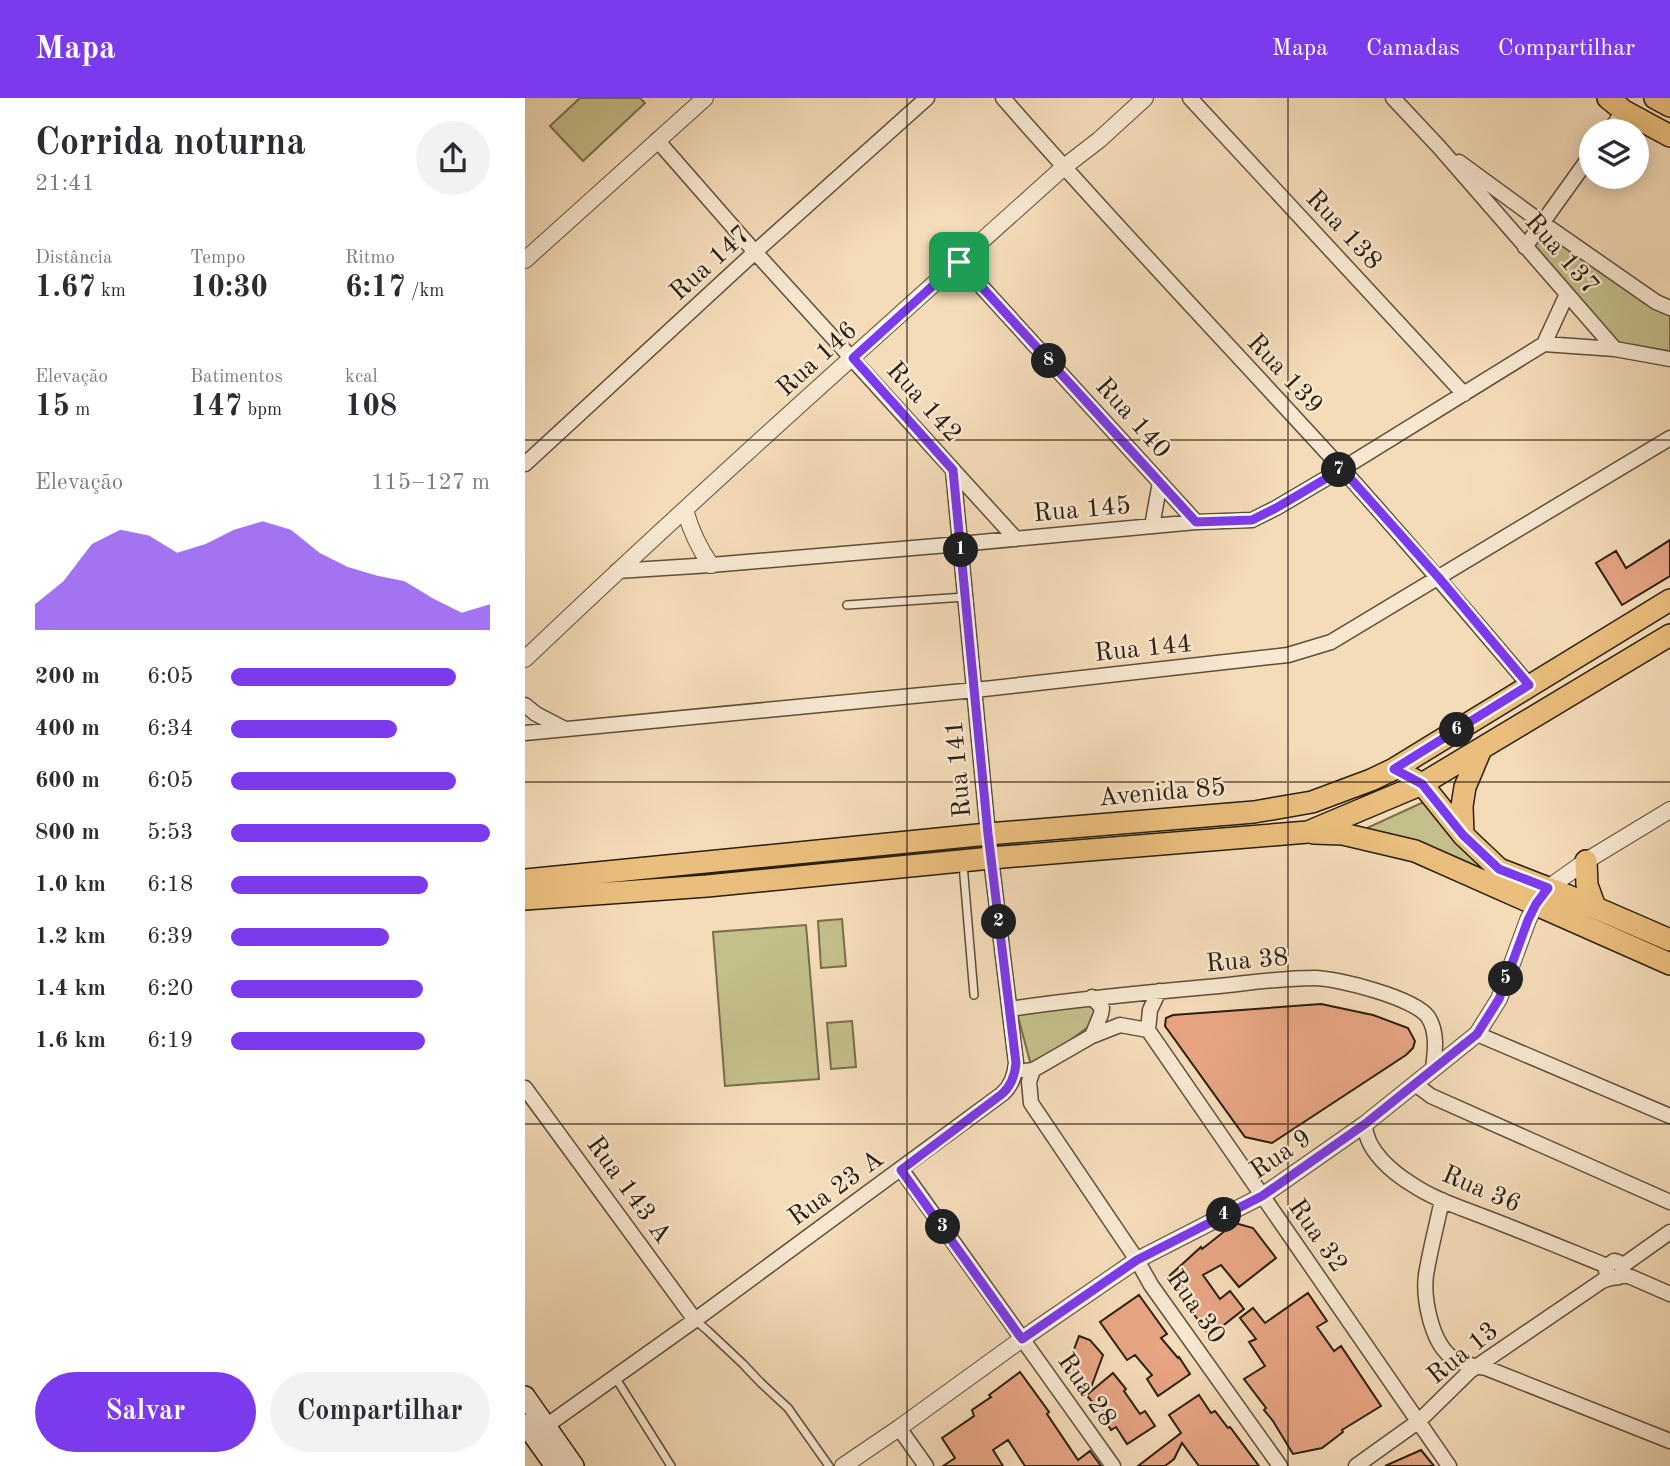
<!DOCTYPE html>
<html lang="pt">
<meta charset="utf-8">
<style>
body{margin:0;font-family:"Old Standard TT",serif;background:#f2f2f3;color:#2b2b33;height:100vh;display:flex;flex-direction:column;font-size:26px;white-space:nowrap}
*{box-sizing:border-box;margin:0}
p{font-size:23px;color:#7c7c81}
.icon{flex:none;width:38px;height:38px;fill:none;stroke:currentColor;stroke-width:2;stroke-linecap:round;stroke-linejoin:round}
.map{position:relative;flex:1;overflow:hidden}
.sheet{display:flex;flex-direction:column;background:#fff;width:525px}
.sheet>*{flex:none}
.controls{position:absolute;left:1054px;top:21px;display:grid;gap:14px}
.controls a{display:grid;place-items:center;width:70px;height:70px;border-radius:50%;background:#fff;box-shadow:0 4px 18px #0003;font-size:35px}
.pin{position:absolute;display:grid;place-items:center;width:60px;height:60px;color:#fff;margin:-30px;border-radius:14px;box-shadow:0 4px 10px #0006}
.km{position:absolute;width:35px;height:35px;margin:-18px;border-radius:50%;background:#222;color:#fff;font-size:19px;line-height:35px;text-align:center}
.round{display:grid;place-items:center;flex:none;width:74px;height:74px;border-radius:37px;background:#f2f2f3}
.headline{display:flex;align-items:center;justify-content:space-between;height:119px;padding:0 35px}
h1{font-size:38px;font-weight:600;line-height:52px}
.stats{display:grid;grid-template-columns:repeat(3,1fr);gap:10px;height:119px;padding:7px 35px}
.stats div{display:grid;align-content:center}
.stats b{font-size:30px;font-weight:600}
.stats small{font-size:19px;font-weight:400}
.stats p{font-size:19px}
.chart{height:196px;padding:14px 35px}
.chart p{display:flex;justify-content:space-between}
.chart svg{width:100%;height:126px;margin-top:7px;fill:#7c3aed;opacity:.7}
.cta{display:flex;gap:14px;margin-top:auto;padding:14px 35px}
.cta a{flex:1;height:80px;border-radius:42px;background:#7c3aed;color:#fff;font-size:28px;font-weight:600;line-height:80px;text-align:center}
.cta a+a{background:#f2f2f3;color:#2b2b33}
ul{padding:0 35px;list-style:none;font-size:23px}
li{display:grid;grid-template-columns:112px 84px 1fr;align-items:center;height:52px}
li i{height:18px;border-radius:9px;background:#7c3aed}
header{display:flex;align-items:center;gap:42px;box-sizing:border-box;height:98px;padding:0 35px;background:#7c3aed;color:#fff}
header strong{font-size:33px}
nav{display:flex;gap:38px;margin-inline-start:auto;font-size:24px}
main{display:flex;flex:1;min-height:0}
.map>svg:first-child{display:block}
</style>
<header>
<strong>Mapa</strong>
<nav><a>Mapa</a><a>Camadas</a><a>Compartilhar</a></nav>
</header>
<main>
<section class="sheet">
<div class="headline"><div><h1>Corrida noturna</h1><p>21:41</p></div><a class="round"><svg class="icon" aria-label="share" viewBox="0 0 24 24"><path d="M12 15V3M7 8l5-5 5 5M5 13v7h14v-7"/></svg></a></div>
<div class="stats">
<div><p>Distância</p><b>1.67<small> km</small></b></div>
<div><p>Tempo</p><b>10:30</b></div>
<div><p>Ritmo</p><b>6:17<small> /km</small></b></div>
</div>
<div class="stats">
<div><p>Elevação</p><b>15<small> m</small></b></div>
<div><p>Batimentos</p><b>147<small> bpm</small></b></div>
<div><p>kcal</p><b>108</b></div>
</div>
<div class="chart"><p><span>Elevação</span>115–127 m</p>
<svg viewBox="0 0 160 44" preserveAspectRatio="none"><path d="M0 44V35L10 27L20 14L30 9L40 11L50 17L60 14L70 9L80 6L90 9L100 17L110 22L120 25L130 27L140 33L150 38L160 35V44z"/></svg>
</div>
<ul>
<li><b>200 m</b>6:05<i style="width:87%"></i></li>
<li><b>400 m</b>6:34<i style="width:64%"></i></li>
<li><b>600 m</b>6:05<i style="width:87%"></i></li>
<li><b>800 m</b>5:53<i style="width:100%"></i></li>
<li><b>1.0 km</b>6:18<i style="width:76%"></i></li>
<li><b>1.2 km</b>6:39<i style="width:61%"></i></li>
<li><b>1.4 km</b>6:20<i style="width:74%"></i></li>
<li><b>1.6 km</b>6:19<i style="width:75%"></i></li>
</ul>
<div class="cta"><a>Salvar</a><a>Compartilhar</a></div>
</section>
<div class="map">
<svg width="1145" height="1368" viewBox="0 0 1145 1368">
<rect width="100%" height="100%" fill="#f5dcb9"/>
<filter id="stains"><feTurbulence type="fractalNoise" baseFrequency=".00286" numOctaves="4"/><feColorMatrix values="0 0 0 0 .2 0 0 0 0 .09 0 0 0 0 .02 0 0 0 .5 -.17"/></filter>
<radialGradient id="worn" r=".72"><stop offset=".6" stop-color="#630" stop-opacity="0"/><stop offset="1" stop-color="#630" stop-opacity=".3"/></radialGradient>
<!-- green -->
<path fill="#c3be8a" stroke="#766e4c" stroke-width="2" d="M55,0H115L120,5L58,63L25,28Z
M1019,132L1145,216V256L1093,249L1002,147Z
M903,702L994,785L831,735Z
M317,821L321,868L296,870L293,823Z
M281,827L294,981L200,988L188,834Z
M569,906L573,912L567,926L507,971L492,915Z
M327,923L331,969L306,971L302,925Z"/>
<!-- building -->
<path fill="#e8a584" stroke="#2a1e0e" stroke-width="2" d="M1145,442V478L1097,507L1071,465L1091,453L1101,470Z
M796,906L848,917L883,930L890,943L888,950L881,957L747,1045L720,1039L640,928L641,920L648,917Z
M710,1125L728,1130L751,1160L714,1189L696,1167L678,1177L695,1201L705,1193L719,1211L685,1238L642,1180L676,1149L677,1151Z
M783,1195L802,1223L792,1229L809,1253L816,1248L856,1308L817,1332L818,1334L797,1350L768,1356L748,1323L739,1312L741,1310L719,1281L740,1268L724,1244L731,1241L715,1220L728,1210L740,1225Z
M614,1197L642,1236L636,1240L653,1260L654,1259L665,1276L633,1298L622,1281L627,1277L610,1257L602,1262L575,1224Z
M554,1238L565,1242L578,1257L564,1295L588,1275L601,1291L599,1293L615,1316L620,1313L630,1328L602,1346L591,1329L586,1332L575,1313L554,1288L553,1289L539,1266L545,1262Z
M495,1274L524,1314L522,1316L553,1362L565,1353L576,1368H500L483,1342L468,1352L478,1368H418L430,1360L417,1340L449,1318L447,1312L466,1299L464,1297Z
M674,1297L686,1315L690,1313L703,1330L705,1329L734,1368H674L657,1345L649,1361L640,1368H613L656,1335L644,1317Z
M896,1352L909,1368H860Z"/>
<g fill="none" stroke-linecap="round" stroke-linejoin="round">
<defs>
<path id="service" d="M322,507L440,499
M438,766L449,897
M170,1222L183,1233L218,1266L236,1285L263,1310L304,1368
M90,1279L146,1368"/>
<path id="minor" d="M478,0C588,126 704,247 817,371C881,442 943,515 1004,587
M665,0L939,296
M868,0L914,49L1090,251L1145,261
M1084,33L1099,13
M132,42L230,154L491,441
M934,64L1016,124L1131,204L1145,210
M1000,149L1066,57
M434,164L671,424
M1019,246L1090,251
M0,366L230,154L402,0
M627,428L635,384
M92,473L186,467L435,446L671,424L727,422L751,410L817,371L1019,246L1042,196
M0,607L11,616L38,630
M0,635L450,592L763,557L806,544L1145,340
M634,893L625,912L623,932L924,1368
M567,899L577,910L576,916L567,938
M485,911C550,901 616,895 682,889C717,886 753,880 789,880C812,880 890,900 903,919C913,934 910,954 908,971
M952,936L1145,1018
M508,972L504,984L506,1005L612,1162L626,1187L755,1368
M500,973L508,972L567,938L595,927L623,932
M890,986L906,998L1145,1104
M0,990L170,1222
M840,1026C840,1052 868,1075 888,1087C909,1101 934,1109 957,1118C999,1134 1040,1151 1082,1168
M376,1071L588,1368
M917,1102C912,1126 905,1152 901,1177C898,1200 906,1242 925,1258C935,1266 949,1268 961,1270L1145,1343
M1097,1168L1145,1134
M1097,1177L1106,1179L1145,1196
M21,1328L170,1222L477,996C487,988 490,977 491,965L463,736L428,372
M374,1330L401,1368
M831,1368L894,1323L945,1273L1077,1183L1086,1180L1094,1179L1098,1172C1096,1166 1095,1164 1089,1163L1082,1168L1081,1173L1086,1180"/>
<path id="tertiary" d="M0,162L180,0
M160,412C166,433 173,449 186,467
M0,561C176,393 358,232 539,69L574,42L620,0
M318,1368L374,1330L497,1241L612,1162L737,1098L840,1026L952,936L974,901L1003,822L1011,806L1023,790L1061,763L1145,712"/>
<path id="secondary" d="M0,1298L49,1368
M0,1326L30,1368"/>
<path id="primary" d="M1083,0L1099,13L1145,38
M1130,0L1145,8
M886,680L897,686L938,737L974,771L1041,797L1145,842
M789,735L818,736L890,753L1145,866
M938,737L937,708L940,689L956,651
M1061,763L1062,787L1070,809
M0,782L463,736L729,714L787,704L846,682L869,671L1145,502
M0,801L182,788L466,760L783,734L897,686L1145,537"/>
</defs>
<!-- service casing -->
<use href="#service" stroke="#5d4e39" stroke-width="10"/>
<!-- minor casing -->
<use href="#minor" stroke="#5d4e39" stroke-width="17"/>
<!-- tertiary casing -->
<use href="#tertiary" stroke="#5d4e39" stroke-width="18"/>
<!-- secondary casing -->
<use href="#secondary" stroke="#2a1e0e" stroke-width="22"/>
<!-- primary casing -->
<use href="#primary" stroke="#2a1e0e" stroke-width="24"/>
<!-- service -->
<use href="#service" stroke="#f8e8d2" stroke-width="7"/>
<!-- minor -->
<use href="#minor" stroke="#f8e8d2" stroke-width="14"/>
<!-- tertiary -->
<use href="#tertiary" stroke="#f8e8d2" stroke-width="16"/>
<!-- secondary -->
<use href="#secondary" stroke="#f8e8d2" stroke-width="19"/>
<!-- primary -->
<use href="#primary" stroke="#eabe7c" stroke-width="21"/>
</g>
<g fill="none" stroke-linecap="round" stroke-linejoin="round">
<defs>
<path id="route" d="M434,164L671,424L727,422L751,410L817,371L914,480L1004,587L869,671L897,686L938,737L974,771L1023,790L1011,806L1003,822L974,901L952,936L840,1026L737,1098L612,1162L497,1241L376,1072L477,996C487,987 490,977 491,965L463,736L428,372L328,260Z"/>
</defs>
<!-- route casing -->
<use href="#route" stroke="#fff" stroke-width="14"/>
<!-- route -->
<use href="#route" stroke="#7c3aed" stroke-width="9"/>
</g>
<!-- grid -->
<path fill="none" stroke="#2a1e0e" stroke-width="2" stroke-opacity="0.55" d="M382,0V1368M763,0V1368M0,342H1145M0,684H1145M0,1026H1145"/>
<g text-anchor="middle" stroke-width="5" stroke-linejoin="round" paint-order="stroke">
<!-- street labels -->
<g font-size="26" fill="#2a1e0e" stroke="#f8e8d2">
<text transform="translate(820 131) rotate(47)" y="9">Rua 138</text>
<text transform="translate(1038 155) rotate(49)" y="9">Rua 137</text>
<text transform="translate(184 164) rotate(-42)" y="9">Rua 147</text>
<text transform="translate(291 260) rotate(-42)" y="9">Rua 146</text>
<text transform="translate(761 275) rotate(47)" y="9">Rua 139</text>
<text transform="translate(400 303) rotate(48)" y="9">Rua 142</text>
<text transform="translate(609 319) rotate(48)" y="9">Rua 140</text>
<text transform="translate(557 410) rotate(-5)" y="9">Rua 145</text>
<text transform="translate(618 549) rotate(-6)" y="9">Rua 144</text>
<text transform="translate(432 671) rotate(-95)" y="9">Rua 141</text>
<text transform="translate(637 693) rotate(-5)" y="9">Avenida 85</text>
<text transform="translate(722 861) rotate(-5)" y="9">Rua 38</text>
<text transform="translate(755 1055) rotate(-34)" y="9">Rua 9</text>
<text transform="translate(310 1089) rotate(-36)" y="9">Rua 23 A</text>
<text transform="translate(957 1090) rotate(23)" y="9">Rua 36</text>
<text transform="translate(105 1091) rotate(54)" y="9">Rua 143 A</text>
<text transform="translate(794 1137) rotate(55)" y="9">Rua 32</text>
<text transform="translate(672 1208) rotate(55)" y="9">Rua 30</text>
<text transform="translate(937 1254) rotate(-39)" y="9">Rua 13</text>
<text transform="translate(563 1291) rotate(55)" y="9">Rua 28</text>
</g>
</g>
<rect width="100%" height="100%" filter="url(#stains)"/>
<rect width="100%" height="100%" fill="url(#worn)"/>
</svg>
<div class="controls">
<a><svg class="icon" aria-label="layers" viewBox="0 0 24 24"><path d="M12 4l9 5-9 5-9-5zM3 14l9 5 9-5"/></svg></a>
</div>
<div class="pin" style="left:434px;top:164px;background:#1e9e55"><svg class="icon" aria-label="arrive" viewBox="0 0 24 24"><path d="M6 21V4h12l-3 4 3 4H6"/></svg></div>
<b class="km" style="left:436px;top:452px">1</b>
<b class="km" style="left:474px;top:824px">2</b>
<b class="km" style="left:418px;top:1129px">3</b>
<b class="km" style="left:699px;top:1117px">4</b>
<b class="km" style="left:981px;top:881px">5</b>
<b class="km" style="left:932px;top:632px">6</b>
<b class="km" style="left:814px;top:372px">7</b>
<b class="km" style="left:524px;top:263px">8</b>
</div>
</main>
